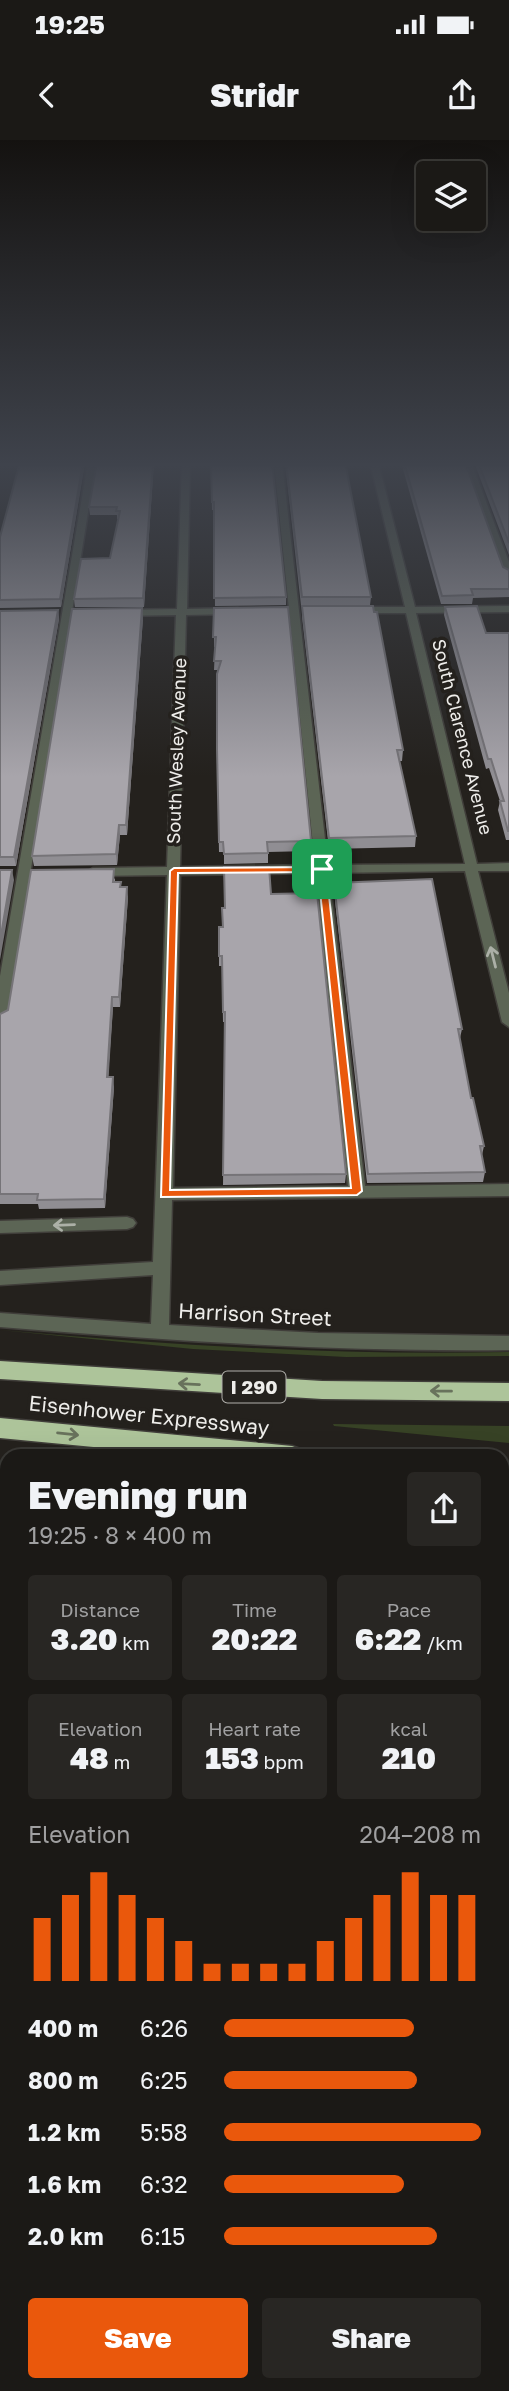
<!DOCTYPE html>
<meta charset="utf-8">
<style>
body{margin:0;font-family:"Golos Text",sans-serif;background:#282623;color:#f1f3f6;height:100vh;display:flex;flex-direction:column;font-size:26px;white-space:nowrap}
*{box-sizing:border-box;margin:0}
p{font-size:23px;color:#a0a0a1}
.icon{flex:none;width:38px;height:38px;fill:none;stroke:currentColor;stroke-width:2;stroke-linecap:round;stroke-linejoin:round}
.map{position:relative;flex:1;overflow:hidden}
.drawer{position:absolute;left:0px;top:1309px;width:509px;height:943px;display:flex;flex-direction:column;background:#1b1916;border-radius:21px 21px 0 0;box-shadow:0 7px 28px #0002,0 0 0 2px #393835}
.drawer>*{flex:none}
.controls{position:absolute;left:416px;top:21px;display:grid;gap:14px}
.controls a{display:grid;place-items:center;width:70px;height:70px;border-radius:7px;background:#1b1916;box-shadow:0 7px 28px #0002,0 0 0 2px #393835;font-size:35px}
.pin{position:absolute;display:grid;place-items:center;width:60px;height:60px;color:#fff;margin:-30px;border-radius:14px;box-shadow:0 4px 10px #0006}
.round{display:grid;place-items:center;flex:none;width:74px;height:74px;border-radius:7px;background:#282623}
.headline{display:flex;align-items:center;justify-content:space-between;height:119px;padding:0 28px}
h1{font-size:38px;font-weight:800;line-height:52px}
.stats{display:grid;grid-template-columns:repeat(3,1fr);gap:10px;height:119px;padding:7px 28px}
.stats div{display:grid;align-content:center;border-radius:7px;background:#282623;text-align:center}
.stats b{font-size:30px;font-weight:800}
.stats small{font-size:19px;font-weight:400}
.stats p{font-size:19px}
.chart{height:196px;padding:14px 28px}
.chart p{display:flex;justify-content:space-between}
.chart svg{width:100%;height:126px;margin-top:7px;stroke:#ea580c;stroke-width:6}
.cta{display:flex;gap:14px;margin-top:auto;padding:14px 28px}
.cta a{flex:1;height:80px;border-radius:7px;background:#ea580c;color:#fff;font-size:28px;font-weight:800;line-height:80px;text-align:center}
.cta a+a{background:#282623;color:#f1f3f6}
ul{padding:0 28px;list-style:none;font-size:23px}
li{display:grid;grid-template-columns:112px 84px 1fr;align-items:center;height:52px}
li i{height:18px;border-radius:9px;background:#ea580c}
.status{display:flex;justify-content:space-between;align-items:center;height:49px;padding:0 35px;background:#1b1916;direction:ltr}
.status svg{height:19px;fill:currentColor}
header{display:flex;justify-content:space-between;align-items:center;height:91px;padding:0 28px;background:#1b1916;font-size:32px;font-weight:800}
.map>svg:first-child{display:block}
</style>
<div class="status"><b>19:25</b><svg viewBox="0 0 49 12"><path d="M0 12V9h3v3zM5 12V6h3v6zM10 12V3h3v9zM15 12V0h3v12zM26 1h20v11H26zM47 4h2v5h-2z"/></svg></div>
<header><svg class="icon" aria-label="back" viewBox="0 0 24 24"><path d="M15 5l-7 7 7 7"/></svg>Stridr<svg class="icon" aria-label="share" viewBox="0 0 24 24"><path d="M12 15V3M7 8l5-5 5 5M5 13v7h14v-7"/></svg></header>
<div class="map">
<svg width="509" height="2251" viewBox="0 0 509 2251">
<rect width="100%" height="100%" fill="#24211d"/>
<!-- built -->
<path fill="#2f291f" d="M0,1323L7,1324V1490L0,1489Z
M502,1372L509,1373V1544L502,1543Z"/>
<!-- green -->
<path fill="#374225" d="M0,1190C170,1205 338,1216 509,1212V1216L346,1217L193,1209Z
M333,1284L509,1286V1303L334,1286Z"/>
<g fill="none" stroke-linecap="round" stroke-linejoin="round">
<defs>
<path id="minor" d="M88,322H96L7,879L0,884V836Z
M182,322H190L187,469L238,468L243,471L238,474L186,475L180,727L315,725L274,322H282L328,725L465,724L406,473H350L345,470L350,467H405L370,322H378L415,467L509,466V472L416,473L477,724L509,723V731H478L509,853V887L502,882L465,731L329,733L365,1046L509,1044V1056L172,1060L169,1185L318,1193L509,1196V1210C339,1212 170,1201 0,1187V1173L151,1184L153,1135L0,1145V1131L153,1122L167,735L93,736L87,732L93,728L167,727L176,475L119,476L114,473L119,470L177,469ZM316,733L348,1046L173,1048L180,735Z
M463,322H471L509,422V437L504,434Z
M127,1077L133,1079L136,1083L133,1087L127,1089L0,1093V1081Z
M0,1496L7,1497V1519L0,1518Z
M502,1552H509V1574H502Z
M0,1757H7V1783L0,1781Z
M502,1819H509V1845H502Z
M109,2245H139V2251H109Z
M458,2245H488L489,2251H459Z"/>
<path id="highway" d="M0,1221L322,1241L509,1243V1261L322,1259L0,1239Z
M0,1278L292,1306L300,1309L304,1316H187L0,1298Z
M502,1326L509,1327V1347L502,1346Z"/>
</defs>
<!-- minor casing -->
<use href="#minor" stroke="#403e3a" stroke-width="3"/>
<!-- highway casing -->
<use href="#highway" stroke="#403e3a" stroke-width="3"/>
<!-- minor -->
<use href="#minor" fill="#5c6555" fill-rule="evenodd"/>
<!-- highway -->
<use href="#highway" fill="#adc49a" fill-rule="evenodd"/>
<!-- rail -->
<path stroke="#aaa8a5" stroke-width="6" stroke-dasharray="17 8" stroke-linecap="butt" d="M0,1359L7,1360
M0,1388L7,1389
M502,1410H509
M0,1424L7,1425
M502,1441L509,1442
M0,1444L7,1445
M502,1478L509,1479
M502,1499L509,1500"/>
</g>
<!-- wall -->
<path fill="#908e93" d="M20,322H85L61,467L0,468V397Z
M97,322H154L144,467H75L74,459L110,418L119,379H117V375H90L89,367Z
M211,322L286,457V465L215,466L214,370H212Z
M285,322H345L371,457L370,465H301Z
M401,322H465L503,427L509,430V457L473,458L472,464H441Z
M474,322H509V415Z
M302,466L403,610L402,621H399L416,696L415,707L329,709L302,477Z
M445,467L486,493H509V700H506L498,670L500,661L489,628L486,629L444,475Z
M214,468L311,701V711L268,712V723L224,724V712H219L217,609L218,530H214L215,507H214Z
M58,470L59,479L16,726H0V471Z
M143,478L127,695H120L117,725L34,726L32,716Z
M115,738V742L122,747L128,757L120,867H113L108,937L114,947L105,1068L39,1069L38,1064H0V874L8,870Z
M334,743L462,889L460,898L471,958L484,1006L482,1015L485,1032L483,1042L367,1043L334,752Z
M271,754L346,1034L345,1043L223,1045L225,882H223L222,826H219V816L223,787Z
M0,1530L7,1531V1635L0,1634Z
M509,1581V1812H502V1582Z
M0,1683L7,1684L6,2215L3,2251H0L2,1779L5,1776V1755L0,1754Z"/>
<!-- shaded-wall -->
<path fill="#767478" d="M83,322H85L61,467L60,459Z
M153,322H154L144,467L143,458Z
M142,468L143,478L127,695L126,685Z
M58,470L59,479L16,726L14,717Z
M119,685L120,695L117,725L116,714Z
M12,730L14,740L0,820V801Z
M127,747L128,757L120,867L119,857Z
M112,857L113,867L108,947L107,937Z
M113,937L114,947L105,1068L104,1059Z
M1,2215H6L3,2251H0Z"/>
<!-- building -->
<path fill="#a8a5ab" stroke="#767478" stroke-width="2" d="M20,322H83L60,459L0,460V397Z
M97,322H153L143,458L74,459L81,419L110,418L120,371H116L117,367H89Z
M211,322H272L286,457L214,458V362H212Z
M286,322H345L371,457H302Z
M404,322H465L503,427L509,430V449H471L473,455L442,456Z
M478,322H509V403Z
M302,466H373L374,472H377L403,610H397L416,696L329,698Z
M477,466L486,493H509V691H508L500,661H504L491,619H488L445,467Z
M288,467L311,701L267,702L268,713L224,714L223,702H219L217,609V534L221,521H214L216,497H213L214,468Z
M142,468L126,685H119L116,714L32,716L72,469Z
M58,470L14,717H0V471Z
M224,727H269L271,754L317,753L346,1034L223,1035L225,872H223L222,816H219V787H223L222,768H225Z
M114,729L113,742H121L120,747H127L119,857H112L107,937H113L104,1059L37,1060L38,1054H0V874L8,870L31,730Z
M0,730H12L0,801Z
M432,739L462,889H458L471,958H473L484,1006H480L485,1032L368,1034L334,743Z
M0,1530L7,1531V1627L0,1626Z
M509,1581V1801L505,1802L502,1801V1582Z
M0,1683L7,1684V2215H1L0,2228V1778L2,1779L5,1776V1748L0,1747Z
M502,1869L509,1915V2181H502Z
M240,2245H462L460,2247L461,2251H240Z"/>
<!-- one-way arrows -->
<defs><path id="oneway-shaft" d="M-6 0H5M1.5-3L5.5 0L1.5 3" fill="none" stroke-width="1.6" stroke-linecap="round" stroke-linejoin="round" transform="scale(1.75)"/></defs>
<g stroke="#acb0a7">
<use href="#oneway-shaft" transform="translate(493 817) rotate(-104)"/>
<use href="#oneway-shaft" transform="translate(64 1085) rotate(178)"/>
</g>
<g stroke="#68725c">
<use href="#oneway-shaft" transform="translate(189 1244) rotate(-177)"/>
<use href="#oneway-shaft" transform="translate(441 1251) rotate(-179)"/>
<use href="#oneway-shaft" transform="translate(68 1294) rotate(6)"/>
</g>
<!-- sky -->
<linearGradient id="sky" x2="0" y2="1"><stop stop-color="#141210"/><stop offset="0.51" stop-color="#3f434c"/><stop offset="1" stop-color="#3f434c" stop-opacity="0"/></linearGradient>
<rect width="509" height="637" fill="url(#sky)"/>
<!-- route -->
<path fill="#ea580c" stroke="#fff" stroke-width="2" fill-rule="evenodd" d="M322,727L326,729L362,1051L357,1055L161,1057L170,731L174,728ZM318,732L351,1048L170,1050L178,733Z"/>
<g text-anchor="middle" stroke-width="7" stroke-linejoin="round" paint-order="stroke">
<!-- far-street labels -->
<g font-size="18" fill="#eeedea" stroke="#24211d">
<text transform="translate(462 597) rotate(76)" y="6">South Clarence Avenue</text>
<text transform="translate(177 611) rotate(-88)" y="6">South Wesley Avenue</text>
</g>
<!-- shield labels -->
<rect fill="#24211d" stroke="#b1b0ac" stroke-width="2" x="222.5" y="1231.5" width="63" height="31" rx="5"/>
<g font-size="19" font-weight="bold" fill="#eeedea">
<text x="254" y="1254">I 290</text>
</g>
<!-- street labels -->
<g font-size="21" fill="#eeedea" stroke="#24211d">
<text transform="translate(255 1175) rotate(3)" y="7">Harrison Street</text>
<text transform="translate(149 1276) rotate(6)" y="7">Eisenhower Expressway</text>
</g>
</g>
</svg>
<div class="controls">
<a><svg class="icon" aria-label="layers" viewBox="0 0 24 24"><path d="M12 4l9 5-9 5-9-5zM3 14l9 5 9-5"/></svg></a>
</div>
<div class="pin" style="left:322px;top:729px;background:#1e9e55"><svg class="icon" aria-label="arrive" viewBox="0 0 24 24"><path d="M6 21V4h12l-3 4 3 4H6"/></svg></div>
<section class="drawer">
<div class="headline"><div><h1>Evening run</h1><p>19:25 · 8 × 400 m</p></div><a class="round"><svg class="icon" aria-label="share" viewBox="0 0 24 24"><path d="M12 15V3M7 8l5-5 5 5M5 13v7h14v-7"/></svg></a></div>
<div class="stats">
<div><p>Distance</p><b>3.20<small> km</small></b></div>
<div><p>Time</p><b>20:22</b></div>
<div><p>Pace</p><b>6:22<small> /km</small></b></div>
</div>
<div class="stats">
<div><p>Elevation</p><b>48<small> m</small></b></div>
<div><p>Heart rate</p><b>153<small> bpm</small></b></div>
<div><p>kcal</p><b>210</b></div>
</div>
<div class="chart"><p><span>Elevation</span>204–208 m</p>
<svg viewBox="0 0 160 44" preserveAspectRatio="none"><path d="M5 44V22M15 44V14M25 44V6M35 44V14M45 44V22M55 44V30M65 44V38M75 44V38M85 44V38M95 44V38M105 44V30M115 44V22M125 44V14M135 44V6M145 44V14M155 44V14"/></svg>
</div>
<ul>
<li><b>400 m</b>6:26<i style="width:74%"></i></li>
<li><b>800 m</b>6:25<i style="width:75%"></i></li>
<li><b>1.2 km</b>5:58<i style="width:100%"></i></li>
<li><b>1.6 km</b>6:32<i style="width:70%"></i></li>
<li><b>2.0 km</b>6:15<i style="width:83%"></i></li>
</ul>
<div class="cta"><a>Save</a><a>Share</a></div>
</section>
</div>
